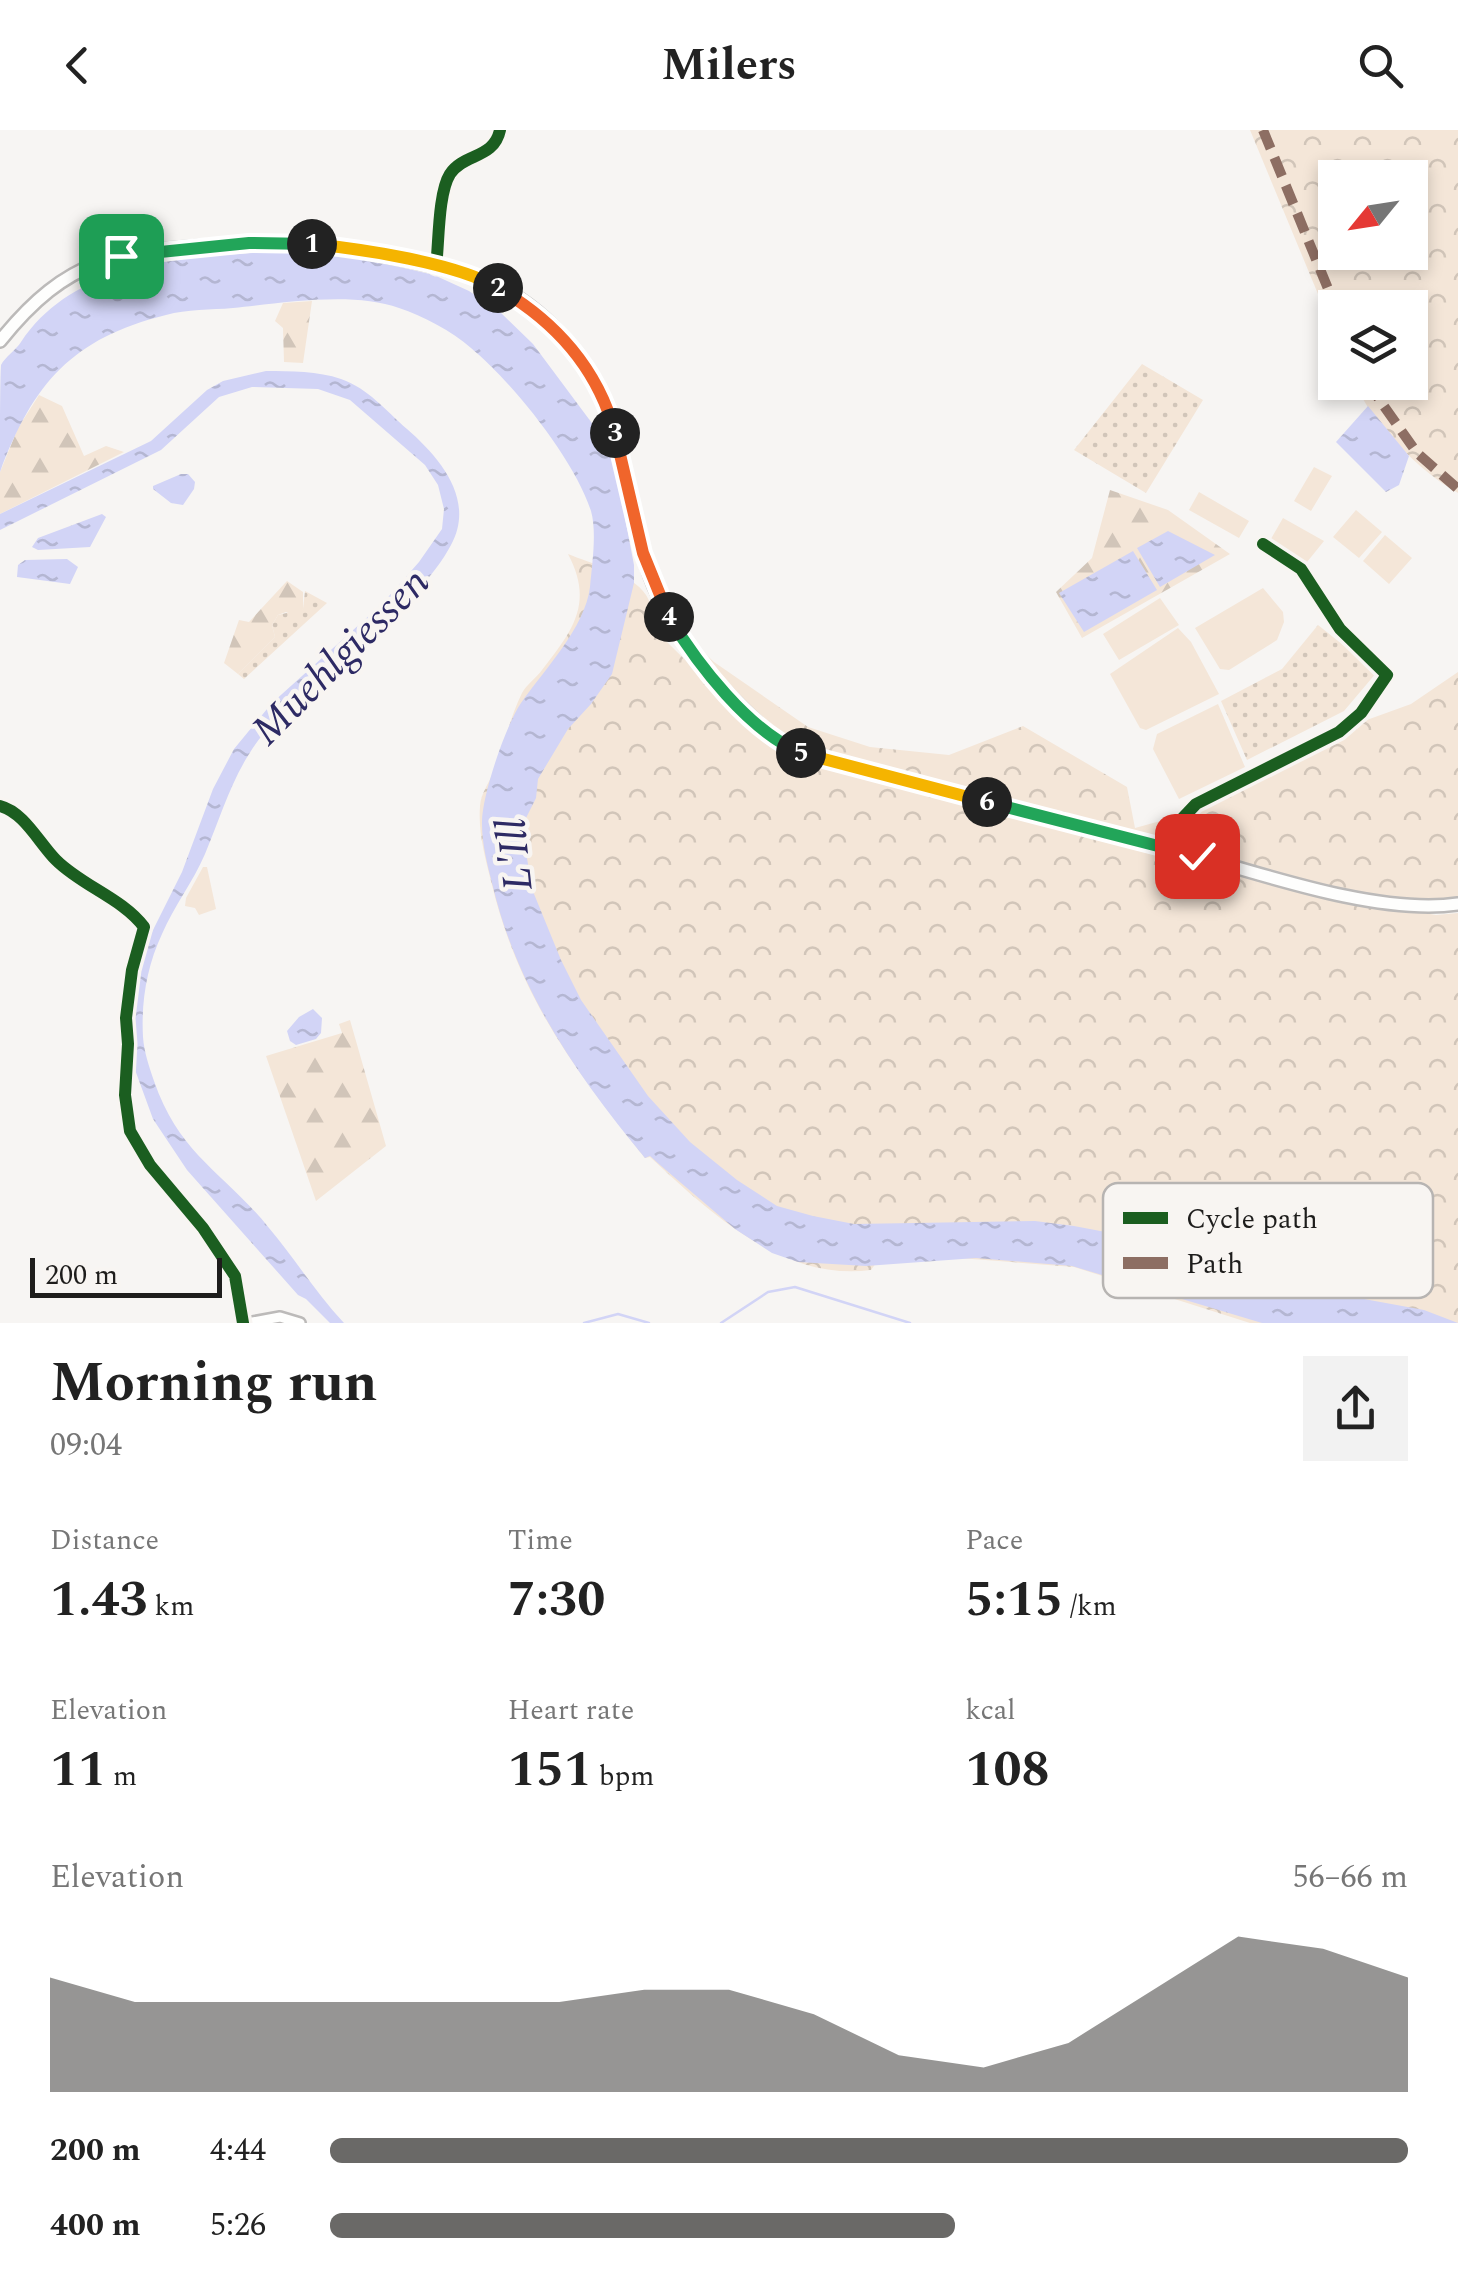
<!DOCTYPE html>
<meta charset="utf-8">
<style>
body{margin:0;font-family:Spectral,serif;background:#f2f2f2;color:#222;height:100vh;display:flex;flex-direction:column;font-size:38px;white-space:nowrap}
*{box-sizing:border-box;margin:0}
p{font-size:32px;color:#767676}
.icon{flex:none;width:55px;height:55px;fill:none;stroke:currentColor;stroke-width:2;stroke-linecap:round;stroke-linejoin:round}
.map{position:relative;height:1193px;overflow:hidden}
.sheet{display:flex;flex-direction:column;background:#fff;flex:1}
.sheet>*{flex:none}
.needle{width:65px;rotate:240deg}
.fabs{position:absolute;left:1318px;top:30px;display:grid;gap:20px}
.fabs a{display:grid;place-items:center;width:110px;height:110px;border-radius:0px;background:#fff;box-shadow:0 5px 15px #0003;font-size:50px}
.scale{position:absolute;left:30px;bottom:25px;width:192px;box-sizing:border-box;padding-left:10px;border:5px solid #1e1d1c;border-top:0;font-size:28px;line-height:35px;white-space:nowrap;color:#1e1d1c;-webkit-text-stroke:8px #f8f5f2;paint-order:stroke}
.pin{position:absolute;display:grid;place-items:center;width:85px;height:85px;color:#fff;margin:-42px;border-radius:20px;box-shadow:0 5px 15px #0006}
.km{position:absolute;width:50px;height:50px;margin:-25px;border-radius:50%;background:#222;color:#fff;font-size:28px;line-height:50px;text-align:center}
.round{display:grid;place-items:center;flex:none;width:105px;height:105px;border-radius:0px;background:#f2f2f2}
.head{display:flex;align-items:center;justify-content:space-between;height:170px;padding:0 50px}
h1{font-size:55px;font-weight:700;line-height:75px}
.metrics{display:grid;grid-template-columns:repeat(3,1fr);gap:15px;height:170px;padding:10px 50px}
.metrics div{display:grid;align-content:center}
.metrics b{font-size:50px;font-weight:700}
.metrics small{font-size:28px;font-weight:400}
.metrics p{font-size:28px}
.chart{height:280px;padding:20px 50px}
.chart p{display:flex;justify-content:space-between}
.chart svg{width:100%;height:180px;margin-top:10px;fill:#6a6967;opacity:.7}
ul{padding:0 50px;list-style:none;font-size:32px}
li{display:grid;grid-template-columns:160px 120px 1fr;align-items:center;height:75px}
li i{height:25px;border-radius:12px;background:#6a6967}
header{display:flex;justify-content:space-between;align-items:center;height:130px;padding:0 50px;background:#fff;font-size:45px;font-weight:700}
.map>svg:first-child{display:block}
</style>
<header><svg class="icon" aria-label="back" viewBox="0 0 24 24"><path d="M15 5l-7 7 7 7"/></svg>Milers<svg class="icon" aria-label="search" viewBox="0 0 24 24"><circle cx="10" cy="10" r="6"/><path d="M15 15l6 6"/></svg></header>
<div class="map">
<svg width="1458" height="1193" viewBox="0 0 1458 1193">
<defs>
<pattern id="grass-dots" width="8" height="8" patternUnits="userSpaceOnUse" patternTransform="scale(2.5)"><rect width="8" height="8" fill="#f4e6d8"/><path d="M2 2h.1M6 6h.1" fill="none" stroke="#d1c5b9" stroke-width="1.8" stroke-linecap="round"/></pattern>
<pattern id="forest-firs" width="22" height="20" patternUnits="userSpaceOnUse" patternTransform="scale(2.5)"><rect width="22" height="20" fill="#f4e6d8"/><path d="M5 1l3.5 6h-7zM16 11l3.5 6h-7z" fill="#d1c5b9"/></pattern>
<pattern id="park-crowns" width="20" height="18" patternUnits="userSpaceOnUse" patternTransform="scale(2.5)"><rect width="20" height="18" fill="#f4e6d8"/><path d="M2 6a3 3 0 1 1 6 0M12 15a3 3 0 1 1 6 0" fill="none" stroke="#d1c5b9"/></pattern>
<pattern id="water-ripples" width="26" height="14" patternUnits="userSpaceOnUse" patternTransform="scale(2.5)"><rect width="26" height="14" fill="#d2d4f6"/><path d="M2 4q2-2 4 0t4 0M15 11q2-2 4 0t4 0" fill="none" stroke="#b4b6d2"/></pattern>
</defs>
<rect width="100%" height="100%" fill="#f7f5f3"/>
<!-- grass -->
<path fill="url(#grass-dots)" d="M1142,234L1203,270L1146,363L1074,320Z
M305,461L327,473L244,549L238,544L275,507L272,495L278,485L303,479Z
M1318,495L1377,542L1344,581L1247,630L1221,571L1282,539Z"/>
<!-- forest -->
<path fill="url(#forest-firs)" d="M312,171L303,233L284,232L283,198L275,191L283,173Z
M39,265L62,276L84,326L106,316L124,322L0,384V342L18,298Z
M1110,360L1168,380L1230,424L1082,508L1056,462L1092,428Z
M287,451L303,462V479L296,486L286,482L278,485L272,495L275,507L238,544L224,533L239,490L249,492Z
M350,890L386,1016L316,1071L266,926L342,903L339,894Z"/>
<!-- park -->
<path fill="url(#park-crowns)" fill-rule="evenodd" d="M1250,0H1458V363C1419,341 1372,294 1355,253L1410,252V178H1335V205ZM1335,48H1410V122H1335Z
M568,424C591,434 632,443 646,465C655,479 653,496 665,510L762,606L788,625L1307,763L1436,785L1458,783V1193H1250L1074,1137L959,1128L876,1133L871,1140C784,1152 709,1082 650,1027L645,1028C574,939 518,865 491,751C485,727 478,702 480,676C481,663 489,653 494,641C504,616 510,587 522,563C527,554 536,548 542,540C573,500 594,473 568,424Z
M696,515L714,532L808,597L870,617L949,625L1023,596L1127,657L1135,698L1200,680L1331,614L1364,591L1411,574L1458,542V768L1409,770L1310,753L808,620C761,598 727,557 696,515Z"/>
<!-- garden -->
<path fill="#f4e6d8" d="M1314,337L1332,346L1311,381L1294,371Z
M1199,362L1249,391L1239,408L1189,380Z
M1356,380L1382,402L1359,428L1333,407Z
M1283,388L1324,411L1303,437L1268,414Z
M1385,405L1412,428L1389,454L1363,431Z
M1263,458L1283,482L1284,492L1277,510L1229,540L1220,539L1195,498Z
M1160,468L1179,495L1119,530L1103,504Z
M1178,498L1191,512L1219,564L1146,600L1140,598L1110,544Z
M1218,574L1245,637L1179,669L1153,619L1157,604Z
M203,737H207L216,779L199,785L195,778L185,776L186,768Z"/>
<!-- water -->
<path fill="url(#water-ripples)" d="M271,122L353,126L434,145L469,161L500,182L533,214L603,308L615,336L634,435V453L612,544L591,574L568,599L538,649L536,668L526,688L527,728L532,759L561,830L581,870L648,966L690,1012L737,1050L777,1076L813,1086L854,1094L1035,1091L1074,1096L1132,1107L1186,1130L1260,1150L1424,1180L1458,1193H1262L1072,1136L976,1128L866,1136L798,1132L772,1123L735,1099L660,1035L650,1026L645,1028C576,944 517,860 492,753C487,733 482,714 482,694C481,667 506,595 521,573C544,540 585,498 590,457C592,435 597,402 591,381C574,329 513,253 471,218C452,201 423,186 399,178C353,161 281,173 233,178C211,180 187,179 166,185C73,208 33,253 0,342C0,323 0,248 1,235C5,227 16,220 21,212C75,131 183,127 271,122Z
M266,241C291,241 318,241 341,249C369,259 385,280 407,299C439,327 476,369 451,415C418,477 326,540 275,591C237,629 225,676 205,724C193,752 174,776 162,804C147,836 141,871 143,907C144,922 149,936 154,951C180,1026 224,1042 269,1098C295,1129 316,1163 344,1193H330L306,1169L298,1165L187,1040L153,989L134,937L131,869L138,837L149,808L182,742L213,659L234,619L272,573L382,474L419,432L442,399L444,379L438,355L425,335L350,270L318,259L252,257L219,267L161,320L0,400V384L151,311L207,260L223,251Z
M1368,276L1409,326L1399,355L1386,362L1336,312Z
M181,344H188L195,352L194,359L183,375L171,373L153,359V356Z
M102,384L106,387L90,417L38,420L32,417L38,408Z
M1168,401L1215,425L1160,457L1137,418Z
M1133,421L1157,460L1084,502L1059,463Z
M67,429L78,437L70,454L17,447L18,435L25,430Z
M313,879L322,888L321,903L316,909L296,915L290,911L287,901L299,887Z"/>
<g fill="none" stroke-linecap="round" stroke-linejoin="round">
<!-- stream -->
<path stroke="#d2d4f6" stroke-width="2.5" d="M584,1193L618,1184L649,1193
M721,1193L768,1162L795,1157L910,1193"/>
<defs>
<path id="minor" d="M436,137C439,113 438,63 450,44C464,23 494,29 500,0
M1171,718L1178,693L1196,674L1339,602L1361,583L1387,545L1340,499L1301,439L1263,414
M247,1193L280,1187L300,1193"/>
<path id="major" d="M0,211C73,120 124,122 233,114C293,110 348,118 406,130C433,136 461,141 486,151C547,176 599,239 615,302C628,352 634,407 654,456C672,498 698,534 731,567C755,591 776,613 808,626C928,657 1049,686 1169,718C1251,740 1374,786 1458,774"/>
</defs>
<!-- minor casing -->
<use href="#minor" stroke="#bcbab9" stroke-width="14"/>
<!-- major casing -->
<use href="#major" stroke="#bcbab9" stroke-width="16"/>
<!-- minor -->
<use href="#minor" stroke="#fefefd" stroke-width="9"/>
<!-- major -->
<use href="#major" stroke="#fefefd" stroke-width="11"/>
<!-- quiet -->
<path stroke="#8d6e63" stroke-width="10" stroke-dasharray="20 10" stroke-linecap="butt" d="M1263,0L1336,178
M1367,252L1417,323L1458,359"/>
<defs>
<path id="cycleway" d="M436,137C439,113 438,63 450,44C464,23 494,29 500,0
M0,676C24,682 39,713 56,730C82,756 122,768 144,797L132,840L126,888L128,914L125,965L130,1001L150,1035L203,1098L235,1146L243,1193
M1171,718L1178,693L1196,674L1339,602L1361,583L1387,545L1340,499L1301,439L1263,414"/>
</defs>
<!-- cycleway casing -->
<use href="#cycleway" stroke="#f8f5f2" stroke-width="19"/>
<!-- cycleway -->
<use href="#cycleway" stroke="#1b5e20" stroke-width="12"/>
</g>
<g fill="none" stroke-linecap="round" stroke-linejoin="round">
<defs>
<path id="split-1" d="M121,126L249,113L312,114"/>
<path id="split-2" d="M312,114C362,119 457,133 498,158"/>
<path id="split-3" d="M498,158C555,191 598,239 615,303"/>
<path id="split-4" d="M615,303L643,423L669,487"/>
<path id="split-5" d="M669,487C698,535 749,601 801,623"/>
<path id="split-6" d="M801,623L987,672"/>
<path id="split-7" d="M987,672L1197,726"/>
</defs>
<!-- split-1 casing -->
<use href="#split-1" stroke="#fff" stroke-width="20"/>
<!-- split-2 casing -->
<use href="#split-2" stroke="#fff" stroke-width="20"/>
<!-- split-3 casing -->
<use href="#split-3" stroke="#fff" stroke-width="20"/>
<!-- split-4 casing -->
<use href="#split-4" stroke="#fff" stroke-width="20"/>
<!-- split-5 casing -->
<use href="#split-5" stroke="#fff" stroke-width="20"/>
<!-- split-6 casing -->
<use href="#split-6" stroke="#fff" stroke-width="20"/>
<!-- split-7 casing -->
<use href="#split-7" stroke="#fff" stroke-width="20"/>
<!-- split-1 -->
<use href="#split-1" stroke="#22a559" stroke-width="12"/>
<!-- split-2 -->
<use href="#split-2" stroke="#f5b400" stroke-width="12"/>
<!-- split-3 -->
<use href="#split-3" stroke="#f0652b" stroke-width="12"/>
<!-- split-4 -->
<use href="#split-4" stroke="#f0652b" stroke-width="12"/>
<!-- split-5 -->
<use href="#split-5" stroke="#22a559" stroke-width="12"/>
<!-- split-6 -->
<use href="#split-6" stroke="#f5b400" stroke-width="12"/>
<!-- split-7 -->
<use href="#split-7" stroke="#22a559" stroke-width="12"/>
</g>
<g text-anchor="middle" stroke-width="9" stroke-linejoin="round" paint-order="stroke">
<!-- water labels -->
<g font-size="42" font-style="italic" fill="#2d2a64" stroke="#f8f5f2">
<text transform="translate(339 525) rotate(-45)" y="15">Muehlgiessen</text>
<text transform="translate(513 725) rotate(-96)" y="15">L'Ill</text>
</g>
</g>
<!-- legend -->
<rect x="1103" y="1053" width="330" height="115" rx="15" fill="#f8f5f2" stroke="#b7b4b2" stroke-width="2.5"/>
<rect x="1123" y="1082" width="45" height="12" fill="#1b5e20"/>
<rect x="1123" y="1127" width="45" height="12" fill="#8d6e63"/>
<g font-size="28" fill="#1e1d1c">
<text x="1186" y="1098">Cycle path</text>
<text x="1186" y="1143">Path</text>
</g>
</svg>
<div class="fabs">
<a><svg class="needle" viewBox="-14 -14 28 28"><path d="M0-13l5 13h-10z" fill="#e53935"/><path d="M0 13l5-13h-10z" fill="#767676"/></svg></a>
<a><svg class="icon" aria-label="layers" viewBox="0 0 24 24"><path d="M12 4l9 5-9 5-9-5zM3 14l9 5 9-5"/></svg></a>
</div>
<div class="scale">200 m</div>
<div class="pin" style="left:121px;top:126px;background:#1e9e55"><svg class="icon" aria-label="arrive" viewBox="0 0 24 24"><path d="M6 21V4h12l-3 4 3 4H6"/></svg></div>
<div class="pin" style="left:1197px;top:726px;background:#d93025"><svg class="icon" aria-label="check" viewBox="0 0 24 24"><path d="M5 12l5 5 9-10"/></svg></div>
<b class="km" style="left:312px;top:114px">1</b>
<b class="km" style="left:498px;top:158px">2</b>
<b class="km" style="left:615px;top:303px">3</b>
<b class="km" style="left:669px;top:487px">4</b>
<b class="km" style="left:801px;top:623px">5</b>
<b class="km" style="left:987px;top:672px">6</b>
</div>
<section class="sheet">
<div class="head"><div><h1>Morning run</h1><p>09:04</p></div><a class="round"><svg class="icon" aria-label="share" viewBox="0 0 24 24"><path d="M12 15V3M7 8l5-5 5 5M5 13v7h14v-7"/></svg></a></div>
<div class="metrics">
<div><p>Distance</p><b>1.43<small> km</small></b></div>
<div><p>Time</p><b>7:30</b></div>
<div><p>Pace</p><b>5:15<small> /km</small></b></div>
</div>
<div class="metrics">
<div><p>Elevation</p><b>11<small> m</small></b></div>
<div><p>Heart rate</p><b>151<small> bpm</small></b></div>
<div><p>kcal</p><b>108</b></div>
</div>
<div class="chart"><p><span>Elevation</span>56–66 m</p>
<svg viewBox="0 0 160 44" preserveAspectRatio="none"><path d="M0 44V16L10 22L20 22L30 22L40 22L50 22L60 22L70 19L80 19L90 25L100 35L110 38L120 32L130 19L140 6L150 9L160 16V44z"/></svg>
</div>
<ul>
<li><b>200 m</b>4:44<i style="width:100%"></i></li>
<li><b>400 m</b>5:26<i style="width:58%"></i></li>
</ul>
</section>
